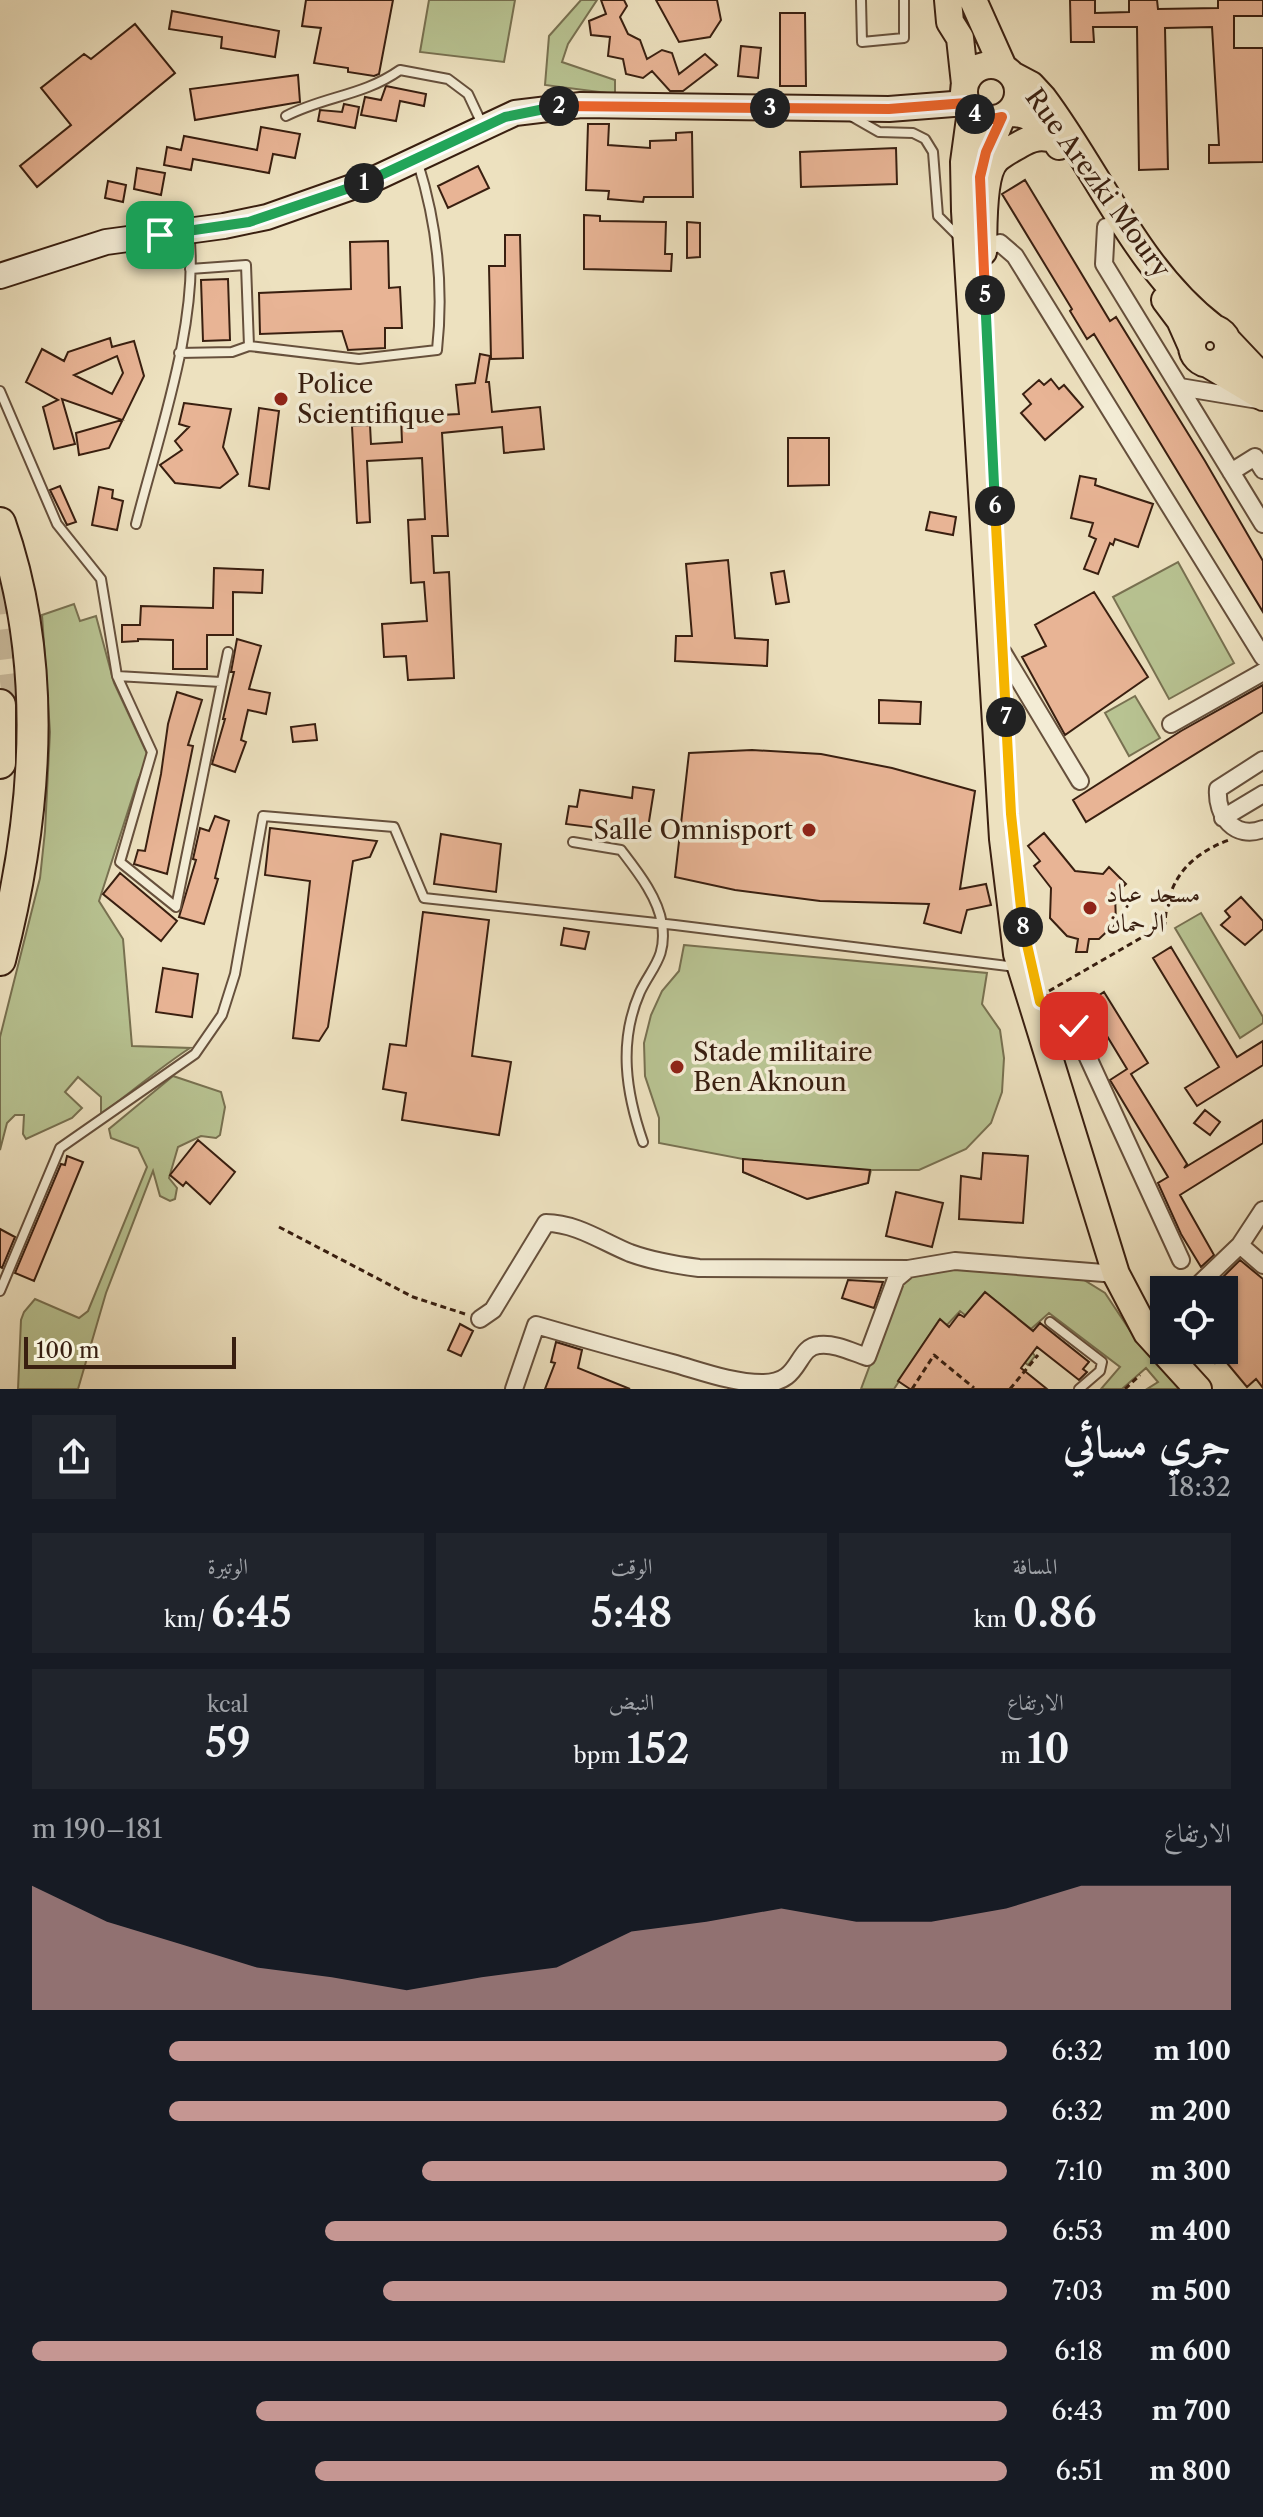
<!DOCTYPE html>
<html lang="ar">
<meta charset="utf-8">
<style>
body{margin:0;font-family:"Libre Caslon Text",Amiri,serif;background:#20242c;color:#f1f3f6;direction:rtl;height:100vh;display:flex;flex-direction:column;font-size:30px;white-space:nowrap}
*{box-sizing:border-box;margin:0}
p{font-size:26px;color:#9ea1a6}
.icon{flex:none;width:44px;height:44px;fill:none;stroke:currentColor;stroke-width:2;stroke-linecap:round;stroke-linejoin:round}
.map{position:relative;height:1389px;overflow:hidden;direction:ltr}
.sheet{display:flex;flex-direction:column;background:#171b24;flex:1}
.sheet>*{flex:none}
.buttons{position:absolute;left:1150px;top:1276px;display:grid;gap:16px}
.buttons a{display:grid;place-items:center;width:88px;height:88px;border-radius:0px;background:#171b24;box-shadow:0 2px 6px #0004;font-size:40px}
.scale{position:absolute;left:24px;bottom:20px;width:212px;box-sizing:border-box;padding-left:8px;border:4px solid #391f10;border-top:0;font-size:22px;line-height:28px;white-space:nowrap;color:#391f10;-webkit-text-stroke:6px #f3ecd5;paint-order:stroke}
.pin{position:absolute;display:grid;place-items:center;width:68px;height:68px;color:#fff;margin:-34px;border-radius:16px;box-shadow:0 4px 12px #0006}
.km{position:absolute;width:40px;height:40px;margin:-20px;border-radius:50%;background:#222;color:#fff;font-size:22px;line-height:40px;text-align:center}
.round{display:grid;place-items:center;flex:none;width:84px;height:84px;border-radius:0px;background:#20242c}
.headline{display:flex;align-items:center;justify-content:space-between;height:136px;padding:0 32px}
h1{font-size:44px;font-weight:600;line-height:60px}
.metrics{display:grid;grid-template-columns:repeat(3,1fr);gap:12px;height:136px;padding:8px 32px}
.metrics div{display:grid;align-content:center;border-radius:0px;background:#20242c;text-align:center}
.metrics b{font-size:40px;font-weight:600}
.metrics small{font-size:22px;font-weight:400}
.metrics p{font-size:22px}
.chart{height:224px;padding:16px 32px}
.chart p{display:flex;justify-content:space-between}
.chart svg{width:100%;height:144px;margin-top:8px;fill:#c59692;opacity:.7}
ul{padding:0 32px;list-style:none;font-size:26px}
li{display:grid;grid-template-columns:128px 96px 1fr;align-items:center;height:60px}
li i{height:20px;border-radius:10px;background:#c59692}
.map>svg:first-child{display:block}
</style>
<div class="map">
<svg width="1263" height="1389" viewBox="0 0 1263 1389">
<rect width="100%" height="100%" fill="#ede1bf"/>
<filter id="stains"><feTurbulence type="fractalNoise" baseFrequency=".0025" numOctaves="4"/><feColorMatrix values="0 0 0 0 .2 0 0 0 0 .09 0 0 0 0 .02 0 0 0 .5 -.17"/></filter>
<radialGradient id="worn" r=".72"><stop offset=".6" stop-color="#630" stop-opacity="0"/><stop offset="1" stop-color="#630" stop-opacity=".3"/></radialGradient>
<!-- green -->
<path fill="#b8c392" stroke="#787151" stroke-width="2" d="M429,0H515L504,62L420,52Z
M581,0H597L568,44L562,62L615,80V94L545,85L549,36Z
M1178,562L1234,663L1169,699L1113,597Z
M74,604L80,621L96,616L114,683L149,758L138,780L99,901L123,939L132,1046L190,1048C159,1068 132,1092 101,1114V1097L78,1077L65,1092L82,1108L72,1118L26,1139L23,1134L24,1115H15L7,1123L0,1150V1037L40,878L45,831L50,732L42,615Z
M1135,696L1160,738L1129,756L1105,713Z
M1201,913L1263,1017V1023L1240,1038L1175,928Z
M684,945L987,973L982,1004L1000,1030L1004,1058L1002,1092L991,1123L966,1149L919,1170H871L868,1183L808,1199L743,1172V1159L659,1143V1118L645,1076L644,1043L651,1015L662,991L679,971Z
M173,1076L221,1092L225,1107L220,1135L216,1138L201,1136L178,1147L169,1178L177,1188L175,1199L170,1201L160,1196L153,1171L106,1293L78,1389H18L21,1320L24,1312L35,1299L79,1318L88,1311L147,1167L138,1148L111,1138L109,1129Z
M945,1268L1084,1280L1105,1293L1137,1341L1182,1389H1147L1158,1382L1146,1368L1122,1389H1101L1120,1367L1049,1313L1031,1329L985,1292L1035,1356L1028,1365L960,1311L947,1325L939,1320L894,1389H861L899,1287L911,1275Z"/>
<!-- building -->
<path fill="#e8b495" stroke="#391f10" stroke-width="2" fill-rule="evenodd" d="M306,0H393L379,74L374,76L348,72V68L314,63L321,28L302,26Z
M601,0H624L627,6L620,17L628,34L640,40L647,59L662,50L672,53L679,74L705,54L717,65L683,91H670L652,71L643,78L626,74L623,59L608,56L610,37L591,35L589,21L606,14Z
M656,0H717L721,20L710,37L679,42Z
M1070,0H1095V13L1129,12V0H1157L1158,9L1218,8V0H1263V16H1234V48H1263V162L1209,163V145H1219L1212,27L1165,28L1168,169L1139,170L1137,27H1093L1094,42H1071Z
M172,11L279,31L275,57L221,48L222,37L169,29Z
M780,13H805L806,86H780Z
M135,24L175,73L37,187L20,166L71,125L41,88L84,54L91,59Z
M741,46L761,48L758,78L738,76Z
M298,75L300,102L195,120L190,89Z
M386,86L426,94L424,106L400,101L396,121L361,115L365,97L381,100Z
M344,104L359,107L355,128L318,121L320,110L342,112Z
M588,124H609L608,145L650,148V141L676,140V133L692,132L693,197H644L643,202L608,199L609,191L586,190Z
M261,127L300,134L295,158L273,154L269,173L193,159L191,170L164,165L167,147L181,150L184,136L257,150Z
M896,148L897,184L801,187L800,152Z
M478,166L489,188L448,208L438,186Z
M137,168L165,173L161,195L134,189Z
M1025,180L1110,321L1116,317L1205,461L1263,561V612L1094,334L1087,339L1070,311L1072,309L1002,194Z
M108,181L126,185L123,202L105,198Z
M584,215L600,216V221L666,222L665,254H672L671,271L584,269Z
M687,222L700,223V257L687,258Z
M505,235H520L523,358L491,359L489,266H505Z
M388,241L389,288L400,287L402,328H385V348L348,350L342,331L260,334L259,293L351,289L350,242Z
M228,279L230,340L203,341L201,280Z
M110,338L112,347L134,341L144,376L109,448L79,455L76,433L122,420L62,399L75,444L54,449L43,407L58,400L26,382L42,349L64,361L68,352ZM117,356L123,373L112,394L74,375Z
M480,354L490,356L486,382H489L492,412L540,407L544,449L504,453L502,427L442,433L448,536H432L434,573L449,572L454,678L408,680L406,656L384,657L382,624L427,621L424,582L411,583L408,520L425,519L422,458L367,461L370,522L357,523L352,426L370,425L371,444L402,442L401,417L459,414L456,385L475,383Z
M1051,379L1059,389L1064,385L1083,407L1045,440L1021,413L1031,404L1023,394L1039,380L1044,385Z
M184,403L231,409L223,447L238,474L220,488L175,483L160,465L182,450L175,441L189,427L179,424Z
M259,408L279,411L269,489L249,486Z
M788,438H829V485L788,486Z
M1080,476L1096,479L1095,485L1153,504L1138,547L1115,539L1113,545L1110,543L1098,574L1084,569L1096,539L1089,536L1093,523L1071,518Z
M60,486L76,522L67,525L50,490Z
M99,487L113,490L112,498L123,501L117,530L92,525Z
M930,512L956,517L953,535L926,530Z
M728,560L735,638L768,640L767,666L675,661L676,636H692L686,564Z
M214,568L263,570L262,593L233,592V635H207V669H173V640L138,639V641L122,642V625H140L141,606L213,608Z
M784,571L789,602L776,604L771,573Z
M1094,592L1148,677L1065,735L1022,657L1046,646L1035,625Z
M237,639L261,646L249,689L270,693L266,714L248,710L241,740L246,742L235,772L212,764L225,719H223L234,672H231Z
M1263,685V712L1086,822L1073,800L1181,731Z
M177,692L202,700L188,745L193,746L167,874L134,864L138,850L145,851L161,774L168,724Z
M879,700L921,702L920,724L879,723Z
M315,724L317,740L293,742L291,727Z
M752,750L821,754L892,768L975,791L960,889L986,884L991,905L967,910L961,933L924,923L929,904L820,901L735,890L675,877L689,753Z
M633,787L654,790L647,834L566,824L569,806L577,807L580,790L632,798Z
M215,816L229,821L215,878L218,879L204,924L179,917L196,860L193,859L200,828L209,831Z
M270,828L377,841L370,857L353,861L328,1027L319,1041L293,1038L310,881L265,875Z
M1044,833L1075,871L1103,874L1109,867L1126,884L1115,894L1116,923L1099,939H1089L1087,952H1076L1078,939L1067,936L1050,918L1051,888L1034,866L1040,861L1028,846Z
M441,834L501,844L496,892L434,884Z
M120,873L177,921L161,941L103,894Z
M1241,897L1263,921V929L1245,945L1221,925L1230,917L1225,911Z
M423,912L489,920L472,1056L511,1062L499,1135L402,1120L406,1093L383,1089L390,1044L406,1046Z
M564,928L589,932L585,949L561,945Z
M1171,947L1237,1057L1263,1041V1065L1197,1106L1185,1088L1219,1067L1153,958Z
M163,968L198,974L192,1017L156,1012Z
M1104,992L1148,1063L1131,1074L1187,1164L1184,1168L1263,1120V1143L1180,1195L1214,1255L1201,1267L1181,1234L1158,1183L1168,1177L1110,1080L1127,1069L1087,1003Z
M1205,1110L1220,1122L1210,1135L1194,1123Z
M198,1140L235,1172L210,1204L186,1182L183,1186L170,1175Z
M983,1153L1028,1156L1023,1223L959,1219L961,1176L981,1179Z
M67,1156L83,1162L34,1281L15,1273L61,1164L65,1165Z
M743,1159L870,1170L868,1183L807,1199L743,1172Z
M896,1192L943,1203L932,1247L886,1236Z
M0,1229L15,1237L2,1268L0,1267Z
M1240,1260L1263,1279V1388L1256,1379L1247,1387L1222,1357L1215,1363L1203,1350H1224V1299L1234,1291L1222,1278Z
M848,1280L883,1282L874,1308L842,1298Z
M985,1292L1033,1331L1040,1323L1089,1362L1083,1369L1087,1372L1079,1380L1037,1347L1021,1368L1047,1389H910L898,1381L940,1319L949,1327L959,1314L964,1317Z
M460,1324L473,1331L461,1356L448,1350Z
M556,1342L582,1350L578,1368L630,1389H545L555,1363L551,1362Z"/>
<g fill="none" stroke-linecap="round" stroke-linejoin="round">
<!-- highway-tunnel -->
<path stroke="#c9ba9c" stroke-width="30" stroke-dasharray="30 15" stroke-linecap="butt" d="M3,584L18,705"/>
<defs>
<path id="lane" d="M861,0L862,42L904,38V0
M286,116C325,96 363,96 400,70L448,79L468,94L483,126
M851,116L879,132L913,133L925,139L933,152L938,216L959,237
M190,269L246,265L249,346
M179,353L232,352L249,346L359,359L437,350C444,286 437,224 418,163
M0,391L57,524L101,579L117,676L152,752L120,862L176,907L228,652
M136,524C158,437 200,320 189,232
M117,676L221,682
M573,842L621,850C637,871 658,897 662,924C667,957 652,967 640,992C618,1042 626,1093 643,1142
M0,1291L60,1148L195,1054L222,1015L235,974L263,816L394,827L424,898L675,925L1016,967
M1050,1322L1102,1362L1100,1371L1079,1389"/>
<path id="street" d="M1106,227L1104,264L1263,524
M983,252L991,245L1000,243L1015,256L1263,657
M1180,387L1258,400
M1231,472L1255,457L1263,470
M1003,653L1080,781
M1171,724L1263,672
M1263,760L1218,789C1216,816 1235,840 1263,829
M1223,818L1263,794
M1040,1002L1068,1014L1181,1260
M1263,1210L1240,1245L1263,1265
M1193,1290L1240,1245
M480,1319L493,1310L546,1223C576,1223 603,1242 630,1253C652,1261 675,1265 699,1268L908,1269L955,1261L1116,1274
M1155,1324L1164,1316
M514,1389L536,1325C581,1338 627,1351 672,1363C701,1371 732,1383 762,1383C802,1384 795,1347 819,1345C835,1343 852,1352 867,1357L896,1279L908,1269"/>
<path id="secondary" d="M0,276L106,242L224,226L267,217L372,180L515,113L581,105L889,109L966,103"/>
<path id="primary" d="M948,0L950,22L960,38L965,84
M973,0L1003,67
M964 92a27 27 0 1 1 54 0a27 27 0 1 1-54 0Z
M1014,76L1031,85L1043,98C1100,174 1137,269 1214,328
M971,111L964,162L965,211L1003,839L1017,954L1116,1274L1147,1333L1198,1389
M1009,113C1031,112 1048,128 1059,146
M979,197L982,164L1002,117
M983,252C984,230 981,174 997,159C1004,153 1012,149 1019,145C1032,137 1042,135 1056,140
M1165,300L1180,320L1192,347
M1192 346a18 18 0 1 1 36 0a18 18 0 1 1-36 0Z
M1228,341L1263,378
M1208,364L1263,397"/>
<path id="highway" d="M0,523C50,665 37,817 0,960
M0,763V705"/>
</defs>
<!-- lane casing -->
<use href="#lane" stroke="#66503c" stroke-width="12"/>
<!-- street casing -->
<use href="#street" stroke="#66503c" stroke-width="20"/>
<!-- secondary casing -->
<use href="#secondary" stroke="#391f10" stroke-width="28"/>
<!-- primary casing -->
<use href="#primary" stroke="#391f10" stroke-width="30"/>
<!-- highway casing -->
<use href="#highway" stroke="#391f10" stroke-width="34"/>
<!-- path -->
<path stroke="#391f10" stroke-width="3" stroke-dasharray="6 4" stroke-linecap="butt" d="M1049,991L1165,924C1167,881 1188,855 1229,840
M279,1227L413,1297L465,1314
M912,1389L934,1355L974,1388
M1010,1389L1038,1355
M1125,1389L1140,1375"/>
<!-- lane -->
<use href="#lane" stroke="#f3ecd5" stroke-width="8"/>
<!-- street -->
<use href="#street" stroke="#f3ecd5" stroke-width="16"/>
<!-- secondary -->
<use href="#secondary" stroke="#f3ecd5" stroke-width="24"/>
<!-- primary -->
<use href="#primary" stroke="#ede1bf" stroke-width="26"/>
<!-- highway -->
<use href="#highway" stroke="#ede1bf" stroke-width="30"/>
</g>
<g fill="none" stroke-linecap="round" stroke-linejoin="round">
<defs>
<path id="split-1" d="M160,235L249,222L364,183"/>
<path id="split-2" d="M364,183L505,117L559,106"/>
<path id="split-3" d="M559,106L770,108"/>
<path id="split-4" d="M770,108L889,109L966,103L975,114"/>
<path id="split-5" d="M975,114L992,119L1002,117L986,152L980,177L985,295"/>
<path id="split-6" d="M985,295L995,506"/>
<path id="split-7" d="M995,506L1006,717"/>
<path id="split-8" d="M1006,717L1011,814L1023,927"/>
<path id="split-9" d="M1023,927L1040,1002L1068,1014L1074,1026"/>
</defs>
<!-- split-1 casing -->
<use href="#split-1" stroke="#fff" stroke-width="16"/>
<!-- split-2 casing -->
<use href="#split-2" stroke="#fff" stroke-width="16"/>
<!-- split-3 casing -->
<use href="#split-3" stroke="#fff" stroke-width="16"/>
<!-- split-4 casing -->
<use href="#split-4" stroke="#fff" stroke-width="16"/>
<!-- split-5 casing -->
<use href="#split-5" stroke="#fff" stroke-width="16"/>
<!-- split-6 casing -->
<use href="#split-6" stroke="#fff" stroke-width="16"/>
<!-- split-7 casing -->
<use href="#split-7" stroke="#fff" stroke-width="16"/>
<!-- split-8 casing -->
<use href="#split-8" stroke="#fff" stroke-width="16"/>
<!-- split-9 casing -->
<use href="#split-9" stroke="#fff" stroke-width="16"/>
<!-- split-1 -->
<use href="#split-1" stroke="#22a559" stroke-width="10"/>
<!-- split-2 -->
<use href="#split-2" stroke="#22a559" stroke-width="10"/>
<!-- split-3 -->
<use href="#split-3" stroke="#f0652b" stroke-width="10"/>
<!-- split-4 -->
<use href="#split-4" stroke="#f0652b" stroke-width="10"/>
<!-- split-5 -->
<use href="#split-5" stroke="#f0652b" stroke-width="10"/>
<!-- split-6 -->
<use href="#split-6" stroke="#22a559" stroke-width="10"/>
<!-- split-7 -->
<use href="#split-7" stroke="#f5b400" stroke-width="10"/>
<!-- split-8 -->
<use href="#split-8" stroke="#f5b400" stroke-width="10"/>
<!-- split-9 -->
<use href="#split-9" stroke="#f5b400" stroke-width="10"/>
</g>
<!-- markers -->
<g fill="#8f2418" stroke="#f3ecd5" stroke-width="3">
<circle cx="281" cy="399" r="8"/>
<circle cx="809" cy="830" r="8"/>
<circle cx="1090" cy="908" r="8"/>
<circle cx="677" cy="1067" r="8"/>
</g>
<g text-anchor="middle" stroke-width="7" stroke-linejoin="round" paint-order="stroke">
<!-- street labels -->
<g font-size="26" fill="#391f10" stroke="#f3ecd5">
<text transform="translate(1098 183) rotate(54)" y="9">Rue Arezki Moury</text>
</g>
<!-- poi labels -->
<g font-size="26" fill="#391f10" stroke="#f3ecd5" text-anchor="start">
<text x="297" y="393">Police<tspan x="297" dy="30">Scientifique</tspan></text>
<text x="793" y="839" text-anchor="end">Salle Omnisport</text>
<text x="1106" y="902">مسجد عباد<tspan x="1106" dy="30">الرحمان</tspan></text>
<text x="693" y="1061">Stade militaire<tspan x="693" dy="30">Ben Aknoun</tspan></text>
</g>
</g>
<rect width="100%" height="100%" filter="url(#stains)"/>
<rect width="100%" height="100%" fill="url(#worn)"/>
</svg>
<div class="buttons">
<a><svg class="icon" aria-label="locate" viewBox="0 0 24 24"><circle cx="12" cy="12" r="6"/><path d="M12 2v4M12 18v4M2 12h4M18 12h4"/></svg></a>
</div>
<div class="scale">100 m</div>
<div class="pin" style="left:160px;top:235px;background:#1e9e55"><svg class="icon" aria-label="arrive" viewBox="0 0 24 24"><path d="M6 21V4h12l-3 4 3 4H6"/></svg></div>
<div class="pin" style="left:1074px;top:1026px;background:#d93025"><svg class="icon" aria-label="check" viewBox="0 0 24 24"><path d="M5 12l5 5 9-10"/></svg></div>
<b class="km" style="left:364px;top:183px">1</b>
<b class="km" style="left:559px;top:106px">2</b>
<b class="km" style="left:770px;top:108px">3</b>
<b class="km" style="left:975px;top:114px">4</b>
<b class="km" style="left:985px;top:295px">5</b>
<b class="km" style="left:995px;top:506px">6</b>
<b class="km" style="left:1006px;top:717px">7</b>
<b class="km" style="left:1023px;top:927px">8</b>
</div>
<section class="sheet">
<div class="headline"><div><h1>جري مسائي</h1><p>18:32</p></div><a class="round"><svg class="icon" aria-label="share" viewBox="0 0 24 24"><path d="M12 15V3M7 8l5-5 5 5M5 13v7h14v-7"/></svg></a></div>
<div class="metrics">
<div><p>المسافة</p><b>0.86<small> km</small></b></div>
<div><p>الوقت</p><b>5:48</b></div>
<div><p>الوتيرة</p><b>6:45<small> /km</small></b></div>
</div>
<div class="metrics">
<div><p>الارتفاع</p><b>10<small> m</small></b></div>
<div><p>النبض</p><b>152<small> bpm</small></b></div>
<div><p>kcal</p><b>59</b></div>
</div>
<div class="chart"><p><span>الارتفاع</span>181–190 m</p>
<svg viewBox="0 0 160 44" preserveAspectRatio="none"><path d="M0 44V6L10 17L20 24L30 31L40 34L50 38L60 34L70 31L80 20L90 17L100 13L110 17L120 17L130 13L140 6L150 6L160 6V44z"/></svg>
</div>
<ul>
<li><b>100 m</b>6:32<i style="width:86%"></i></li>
<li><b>200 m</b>6:32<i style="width:86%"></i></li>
<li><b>300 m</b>7:10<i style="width:60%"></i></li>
<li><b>400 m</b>6:53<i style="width:70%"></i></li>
<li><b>500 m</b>7:03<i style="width:64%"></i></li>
<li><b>600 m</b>6:18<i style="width:100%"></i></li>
<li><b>700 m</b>6:43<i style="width:77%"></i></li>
<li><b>800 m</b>6:51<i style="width:71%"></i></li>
</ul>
</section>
